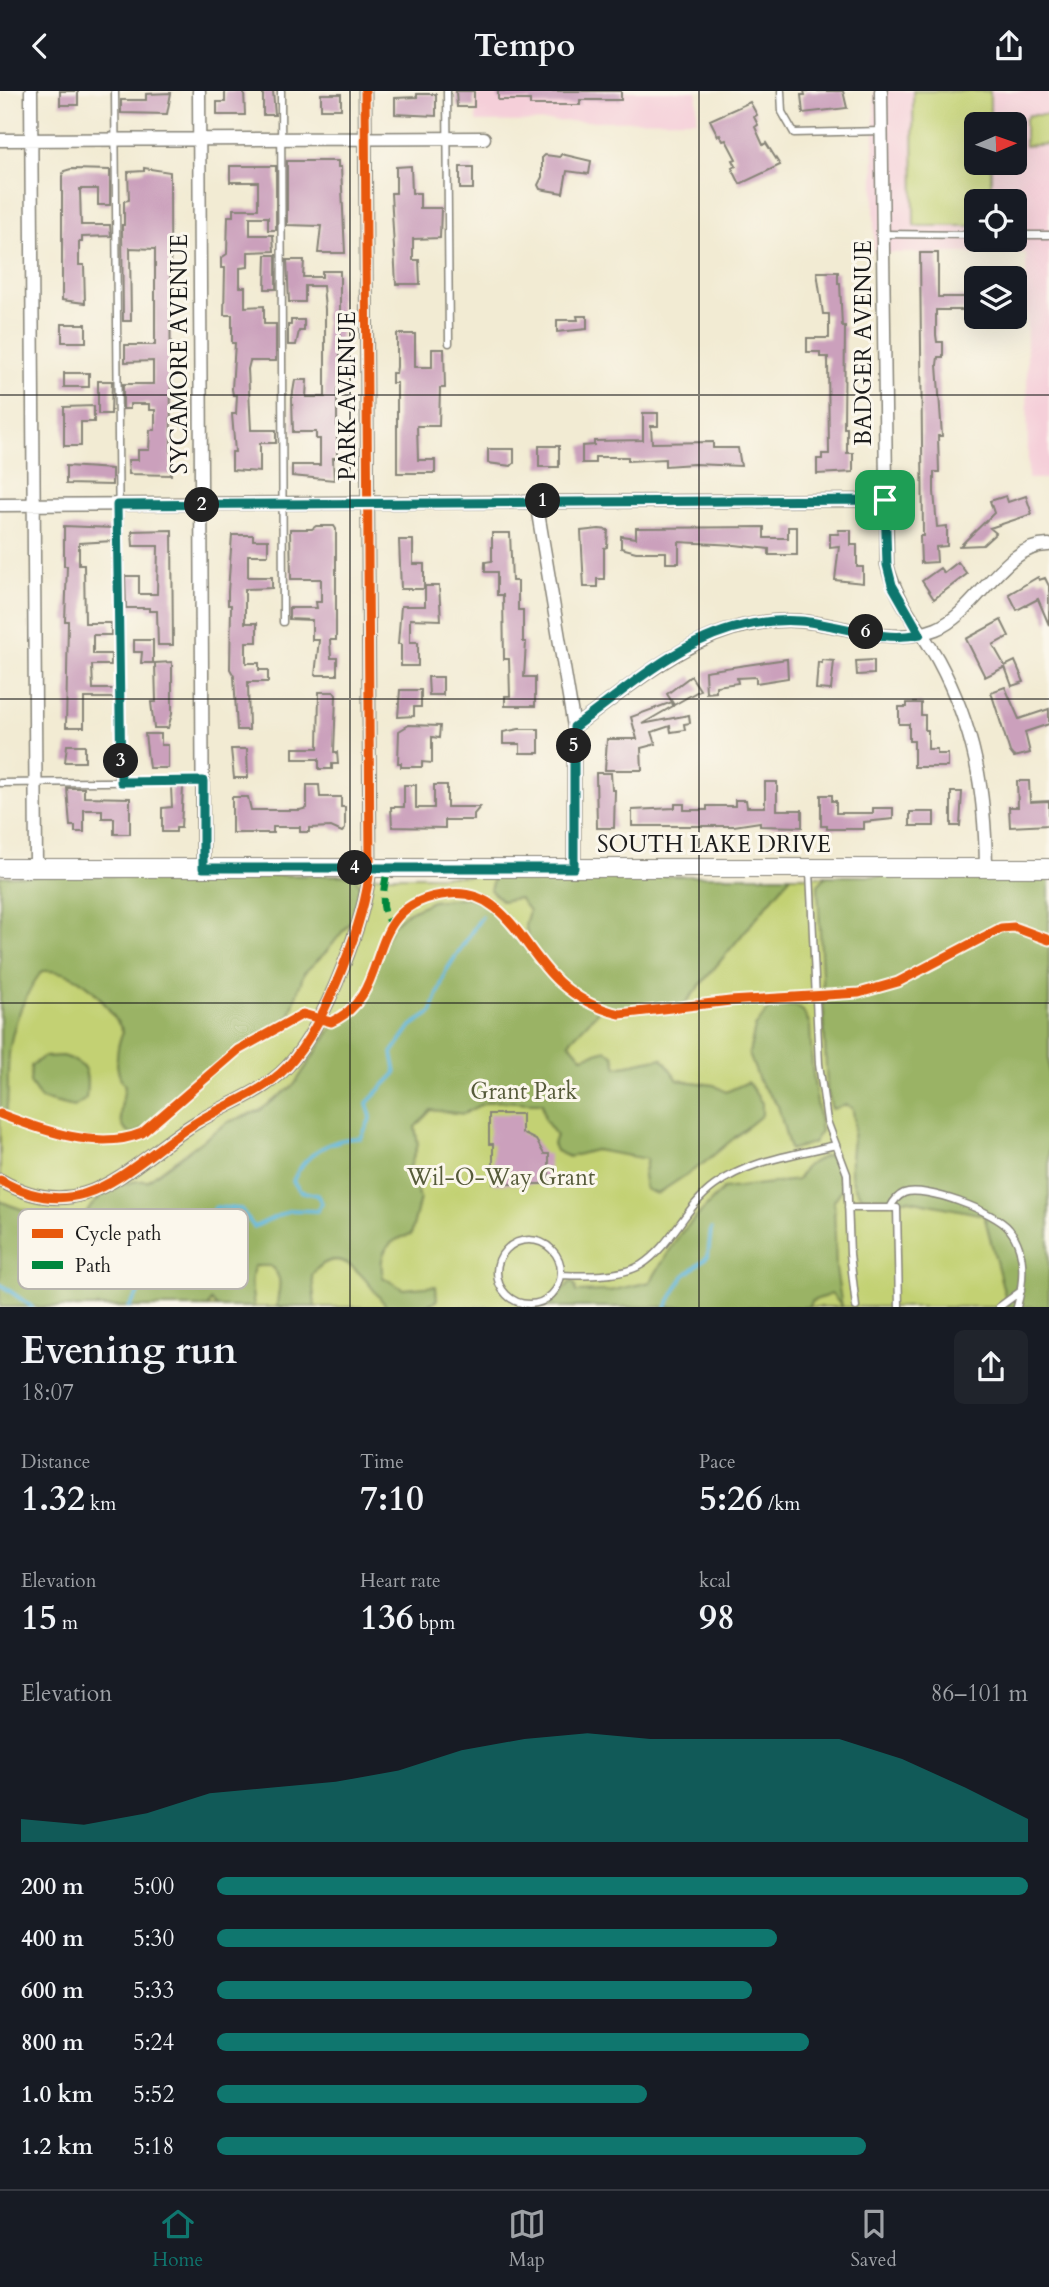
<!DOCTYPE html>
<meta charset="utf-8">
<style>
body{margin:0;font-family:Cardo,serif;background:#20242c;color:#f1f3f6;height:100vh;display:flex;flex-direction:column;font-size:26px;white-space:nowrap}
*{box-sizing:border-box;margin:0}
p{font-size:23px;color:#9ea1a6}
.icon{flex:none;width:38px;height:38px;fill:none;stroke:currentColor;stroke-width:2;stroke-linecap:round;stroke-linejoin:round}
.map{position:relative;height:1216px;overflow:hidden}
.details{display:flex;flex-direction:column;background:#171b24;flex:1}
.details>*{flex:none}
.needle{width:46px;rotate:88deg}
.buttons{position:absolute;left:964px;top:21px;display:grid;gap:14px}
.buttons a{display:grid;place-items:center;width:63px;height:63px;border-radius:10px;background:#171b24;box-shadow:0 7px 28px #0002;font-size:35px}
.pin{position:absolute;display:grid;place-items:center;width:60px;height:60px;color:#fff;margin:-30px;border-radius:14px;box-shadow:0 4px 10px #0006}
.km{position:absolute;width:35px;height:35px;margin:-18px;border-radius:50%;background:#222;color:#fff;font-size:19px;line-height:35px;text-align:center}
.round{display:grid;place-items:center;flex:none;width:74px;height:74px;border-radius:10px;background:#20242c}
.head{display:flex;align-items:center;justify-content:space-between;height:119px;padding:0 21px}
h1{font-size:38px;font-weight:700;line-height:52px}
.figures{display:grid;grid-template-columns:repeat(3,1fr);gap:10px;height:119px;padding:7px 21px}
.figures div{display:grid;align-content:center}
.figures b{font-size:35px;font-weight:700}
.figures small{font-size:19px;font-weight:400}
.figures p{font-size:19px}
.chart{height:196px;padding:14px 21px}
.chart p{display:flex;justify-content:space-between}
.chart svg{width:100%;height:126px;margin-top:7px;fill:#0f766e;opacity:.7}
ul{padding:0 21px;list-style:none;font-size:23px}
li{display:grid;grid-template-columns:112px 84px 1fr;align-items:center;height:52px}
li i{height:18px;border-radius:9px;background:#0f766e}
header{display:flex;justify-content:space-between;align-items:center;height:91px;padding:0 21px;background:#171b24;font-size:32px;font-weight:700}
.tab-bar{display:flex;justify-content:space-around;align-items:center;height:98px;border-top:2px solid #363941;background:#171b24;font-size:19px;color:#9ea1a6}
.tab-bar a{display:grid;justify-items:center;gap:4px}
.tab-bar .current{color:#0f766e}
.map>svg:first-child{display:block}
</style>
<header><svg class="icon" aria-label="back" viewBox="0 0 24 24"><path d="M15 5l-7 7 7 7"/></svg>Tempo<svg class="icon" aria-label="share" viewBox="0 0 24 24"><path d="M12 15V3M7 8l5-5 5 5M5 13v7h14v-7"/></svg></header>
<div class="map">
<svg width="1049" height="1216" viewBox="0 0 1049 1216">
<rect width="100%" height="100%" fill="#fbf7ec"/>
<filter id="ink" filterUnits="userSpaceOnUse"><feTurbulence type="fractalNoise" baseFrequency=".0143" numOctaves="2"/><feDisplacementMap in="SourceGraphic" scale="14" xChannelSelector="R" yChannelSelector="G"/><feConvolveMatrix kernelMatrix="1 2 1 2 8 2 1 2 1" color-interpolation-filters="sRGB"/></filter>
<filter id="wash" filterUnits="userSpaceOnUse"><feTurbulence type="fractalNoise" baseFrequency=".00686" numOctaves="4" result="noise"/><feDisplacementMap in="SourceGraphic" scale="28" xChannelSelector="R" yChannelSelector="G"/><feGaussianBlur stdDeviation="1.57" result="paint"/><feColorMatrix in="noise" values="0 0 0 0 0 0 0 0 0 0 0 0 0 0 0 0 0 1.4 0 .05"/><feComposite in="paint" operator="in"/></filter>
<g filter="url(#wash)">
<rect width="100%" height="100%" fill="#f2ebd3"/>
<!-- built -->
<path fill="#f5cfd9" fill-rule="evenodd" d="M476,0H697V29L476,31Z
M874,0H1049V388H1028L1026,162H874ZM976,33H1015V72H976ZM976,110H1015V149H976Z"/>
<!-- green -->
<path fill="#c3d173" stroke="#707648" stroke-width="2" d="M913,0H990V33H976V72H991V110H976V135H914Z
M1029,24H1049V53L1025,55V29Z
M0,785H1049V1216H0Z"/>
<!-- forest -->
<path fill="#9ab365" stroke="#5b6840" stroke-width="2" d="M353,784L360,795L354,826L327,860L304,882L289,926L237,957L139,1041L131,1043C113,1033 123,1011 125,995C113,979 116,957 123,940C103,907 82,878 42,880C26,901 14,930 10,956C6,977 10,1000 6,1022L0,1020V785Z
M494,785H791L683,915L619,920L602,916L569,951L582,966L606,959L614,965L617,976L662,967L678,989L714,994L726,1001L748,991L762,1012V1024L704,1072L657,1103L645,1098L643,1084L647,1068L595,1059L569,1066L556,1060L553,1053L556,1044L545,1029L542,1012C507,1013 496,1002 464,1023L431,1019L415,1036L418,1054L410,1076L420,1107L411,1144C387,1148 378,1163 383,1186L403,1198L436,1195L437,1210L421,1216H387C367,1192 341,1145 312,1184L315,1216H277C277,1198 286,1189 270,1175H254L251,1192L254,1216H217L211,1210L208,1216H0V1110C29,1123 54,1127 86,1123C96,1103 126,1088 147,1090L228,1031L259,1020L294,994L334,934L354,922L365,908L385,849L393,834L405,823L432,810L467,806L484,811L526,855L529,850L525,833L529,820L519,807L502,810L490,799Z
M826,785H1049V1216H1008L984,1124L909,1109H866C836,1089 861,1043 852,1017L847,1014L832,1018L827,998L818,794Z
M794,914L803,920L810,934L812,976L821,1040L813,1052L790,1059L778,1015L760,992L749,963L755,936L770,916Z
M62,965C89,973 88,982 86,1008L74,1016L41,1008L30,992L31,975L43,966Z
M827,1064L836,1070L842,1098L834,1110L836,1178L842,1216L832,1203L812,1210L808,1216H541L554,1209L571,1190L575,1193L576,1201L609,1200L650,1191L680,1143L723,1098L797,1089L806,1075Z"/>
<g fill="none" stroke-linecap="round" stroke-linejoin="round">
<!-- stream -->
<path stroke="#62b8de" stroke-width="3.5" d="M0,1193L32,1216
M129,1216L156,1178L199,1162L197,1136L216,1116L241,1118L254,1136L290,1119L317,1120L322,1112L317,1104L300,1100L293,1090C304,1063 332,1046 361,1047L371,1026L367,1012L396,982L392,962L411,935L431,922L446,880L482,825
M666,1216L683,1186L708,1165L711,1138"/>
</g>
<g id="blocks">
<!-- building -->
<path fill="#cba0bc" d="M60,0H78V14H60Z
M225,0H244L245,24H217V11H225Z
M263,0H273L275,24H263Z
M456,0H474V16H457Z
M498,0H621V9H580V14H530V9H498Z
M804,0H843L847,17L803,22L801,4H805Z
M171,2L167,23L121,22V9H146V3Z
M321,3H341V18H321Z
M417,3H436V25L395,23V7L417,6Z
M750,11L757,24L754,26L758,34L755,36L763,54L766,52L780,74L740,93L732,77L736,75L733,69L736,68L726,49L723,50L720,44L718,45L710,29Z
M561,63L591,70L589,83L567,80L563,102L540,98L538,94L542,86V67L545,64L560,66Z
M287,70H338V76H341L345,162H318L321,135L287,134Z
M230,75H276V139H268V126H250V144H273L274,160L248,161V176L240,177V196H245V216L264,215V233H276V270H250L248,278L251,339H276V352H260V381L232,379V361H235L232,323H236L237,304H233L232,298L235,252H232V224H224L225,177H221V167L227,163L228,125H233V118H258V91H230Z
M411,75L412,102H420V117H441L440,147L413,148V169H419L420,193H396L391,102H396V76Z
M460,76H473V98H460Z
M144,77L170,81L171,384L129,383L128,369H138V359H149L150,339H155V319H149V313H130V318H123V293H153V270L125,271V254H155V158L130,157L131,230H123L122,134H124V110L129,109L128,81L144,80Z
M71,78L110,79V114H98V98H80L81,134H110L111,145L82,146V151H79V174H84L85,212L62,209V85L64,80Z
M920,162H938V206H966V219H936V244L937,251H943V266H938L937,274L942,345H938L939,381H934V401L937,436L947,435V455L936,456L937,471L921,472L920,445H923Z
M266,164H276V198H265Z
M287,169H304L303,186H322V180H340V298H337V367H333L334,389L292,385V374H320V348H316V341H293L292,307L295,289H307L306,306H325V218L323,195H305V211H289Z
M817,181H838V192H840L842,235H845L844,337H847V362H853V381L817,383V368H822V363H829L828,266H820V261H807V247H829V223H823Z
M577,225H587V238L557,241V229H578Z
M291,229H304V240H299L296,254H288V234H291Z
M62,233H86V251H62Z
M397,243H415V276H432V258H444L445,297H440L439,335H417L418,369H435V382H397V292H392V282H396L397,276Z
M64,282H89V296H64Z
M98,290H112L111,323H98Z
M94,315V331H81V355H64V316Z
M643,322H658V335H651L652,352L713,351V357H738L741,375L694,373L665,375V368L628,370V366H595V372H582V355L594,354V350L643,349Z
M539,355H559V376H539Z
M488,358H514V372L511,375L488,372Z
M66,375L112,378V394L66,393Z
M1006,405L1008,411L1026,405L1032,423L990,437L996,442L983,454L960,455L994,422L990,410Z
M64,435L113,437V450L79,452V474H84L85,532H111V544H93V563H111V574H92L93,598H115V607H84V636H66L68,530H65L67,475H64Z
M316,435H334L336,438V549H330L331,567H337V584H315L319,549H312V529L289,528V517H317L316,511H321V488H291L290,438H312Z
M764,436V447H788V436H797V464H769V458L735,454L679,451V472H666V461H636L621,457V445L636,447V437Z
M599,438L608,439L607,456L604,457V488H597V496H584L581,440Z
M172,439L173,554H158L157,520H149V517H126L125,485H139V503H157L158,455H133L132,440Z
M838,439H851V454H857V476H863V492L835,489L839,455L830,456V443H839Z
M492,442H510L512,490H518V519H523V551H526L524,586H535V615H505V605H510L509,568H504L503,504H497V481H485V471L492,470Z
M232,444H253V449H268V464H248V486H272V497L245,498V532H257V551H246V572H259V579H268V591H248L249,639H237L234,585L230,578L231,514H228V501Z
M399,449H413V473H424V498H401Z
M958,471L967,483L934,508L922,490L940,477L944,482Z
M1038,486L1039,489L1045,487L1049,495V534L1038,508L1017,519L1009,503Z
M425,495H439L441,529L410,528V551H418V575H401V553H398L401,515H425Z
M1001,529L1009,545L993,554L1005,575L1015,570L1024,591L1012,595L1005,576L985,586L966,548Z
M134,549H153V572H141L142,561H134Z
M787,568L788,587L756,592V586L737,587L738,592L716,595V601L706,602L705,580Z
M822,569L834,570L831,599L816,598L818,571L822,572Z
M874,569V583L857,584L856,570Z
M172,571V623L168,637H154L151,611H156L155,572Z
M691,585L700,599L674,614L667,603Z
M428,586H443V604H429Z
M1005,596L1019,628L1049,618V633L1025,641L1030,662L1014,666L1010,661L991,601Z
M400,599H421V616H414V625L398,626Z
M319,601H334L336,604L334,661H337L338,673H332V678H319V668H293V657H318Z
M672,611L673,615L642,633L689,624L690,632L684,633L685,639L671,641L670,635L652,641L656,653L641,657L642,679H605L607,648H637L631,626Z
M907,612H921V624H925V639H928V658H937V663H948V676H914V650H909V633H899V616H907Z
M409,634L440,635L439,647L432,646V672L422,671V676H401V672H398L399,640Z
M519,638H539V662H520V653H503V641Z
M145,643H161V654H168V677H149Z
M67,654H85V671H65Z
M231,658H247L248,687H234Z
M596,682H611L612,699H615L614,737H597Z
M1017,690H1029L1030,711L1049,710V734L1010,736L1009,716H1018Z
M765,691H777V719H802V736L760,735V731L734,735H632V719L675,717V713H684V719H707V715H735V709H746L747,716H765Z
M307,694H319L320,706H341V716H345V738L342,741L331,736L309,737V741H300V736H273V742H232V706H248L251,719H300L307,717Z
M404,694H416V717H434V694H447V716H480L474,723V729H445V737L392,736L391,716H404Z
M171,696H183L181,737H176V741H162V717L172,716Z
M67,697H84V706L130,707V743H114V727H102V719H84V741H75V735H70Z
M951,701H962L960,735H951Z
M821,704H832V710H836V722H873V717H893V728L864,731V738H827V735H821Z
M910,721H934V735H910Z
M489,1023H522V1042L536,1049L544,1063H549V1093H493V1053H489Z"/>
</g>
</g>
<g filter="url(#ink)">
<use href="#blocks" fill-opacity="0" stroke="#878478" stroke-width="2"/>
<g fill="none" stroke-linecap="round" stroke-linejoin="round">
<defs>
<path id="lane" d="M115,0L121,691
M281,0L283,531
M447,0L449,252
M781,0L782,21L794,42L882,40
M883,143L976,144
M1015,144H1049
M0,692L203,690
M810,780L819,973L827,1030L847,1083L850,1163L856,1216
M848,1117H897L899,1216
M890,1117C893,1111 897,1105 904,1102C925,1094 996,1121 1009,1138C1027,1160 1024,1190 1017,1216
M497 1181a32 32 0 1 1 64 0a32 32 0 1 1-64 0Z
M561,1184C584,1185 621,1186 641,1174C671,1155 685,1116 714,1095C749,1069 794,1064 836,1054
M999,1216L1021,1200"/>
<path id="street" d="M31,0L36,777
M199,0L203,777
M881,0L887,474C896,510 920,537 938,569C975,638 985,699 986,776
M0,49L484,47
M536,410L574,636V777
M0,414L885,409
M574,636C644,586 707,524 800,530C848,534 889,556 936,538C977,522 1003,453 1049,454
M0,1089C85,1139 130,1072 197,1031C230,1011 269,1000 294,968C327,927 365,830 370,777L365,0"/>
<path id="secondary" d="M0,777H1049"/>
</defs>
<!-- lane casing -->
<use href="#lane" stroke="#878478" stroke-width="9"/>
<!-- street casing -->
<use href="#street" stroke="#878478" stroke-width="15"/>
<!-- secondary casing -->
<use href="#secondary" stroke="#878478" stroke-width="20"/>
<!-- lane -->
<use href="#lane" stroke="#fff" stroke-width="6"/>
<!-- street -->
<use href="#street" stroke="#fff" stroke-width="12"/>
<!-- secondary -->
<use href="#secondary" stroke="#fff" stroke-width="18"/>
<!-- quiet -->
<path stroke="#00873e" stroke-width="7" stroke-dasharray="14 7" stroke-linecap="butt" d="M386,786C383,802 380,820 391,833"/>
<defs>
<path id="cycleway" d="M0,1023C41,1039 99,1060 142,1042L238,959L303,923L331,931C398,902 356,812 449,803C505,797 523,859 559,891C577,907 597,918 620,923L730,910L859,902L898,891L1001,837L1014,836L1049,849
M0,1089C85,1139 130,1072 197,1031C230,1011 269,1000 294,968C327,927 365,830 370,777L365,0"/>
</defs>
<!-- cycleway casing -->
<use href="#cycleway" stroke="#fbf7ec" stroke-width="13"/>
<!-- cycleway -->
<use href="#cycleway" stroke="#e8590c" stroke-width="9"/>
</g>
</g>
<g fill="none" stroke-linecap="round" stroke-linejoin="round" filter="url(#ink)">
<defs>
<path id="route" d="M885,409L887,474L892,494L920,543C881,552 840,533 800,530C704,524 645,585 574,636V777H203V690L121,691L117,414Z"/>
</defs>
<!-- route casing -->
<use href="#route" stroke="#fff" stroke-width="14"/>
<!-- route -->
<use href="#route" stroke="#0f766e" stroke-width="9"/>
</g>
<!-- grid -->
<path fill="none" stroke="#1c1c1c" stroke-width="2" stroke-opacity="0.55" d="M350,0V1216M699,0V1216M0,304H1049M0,608H1049M0,912H1049"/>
<g text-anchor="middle" stroke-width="6" stroke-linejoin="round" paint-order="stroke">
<!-- street labels -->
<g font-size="23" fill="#1c1c1c" stroke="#fbf7ec">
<text transform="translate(863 252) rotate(-90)" y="8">BADGER AVENUE</text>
<text transform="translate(179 263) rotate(-90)" y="8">SYCAMORE AVENUE</text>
<text transform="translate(347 305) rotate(-90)" y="8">PARK AVENUE</text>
<text x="714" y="761">SOUTH LAKE DRIVE</text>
</g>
<!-- park labels -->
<g font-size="23" fill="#565b3a" stroke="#fbf7ec">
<text x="524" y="1008">Grant Park</text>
<text x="501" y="1094">Wil-O-Way Grant</text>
</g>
</g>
<!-- legend -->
<rect x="18" y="1118" width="230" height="80" rx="10" fill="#fbf7ec" stroke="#b8b5ae" stroke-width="2"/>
<rect x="32" y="1138" width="31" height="9" fill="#e8590c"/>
<rect x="32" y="1170" width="31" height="8" fill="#00873e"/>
<g font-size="19" fill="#1c1c1c">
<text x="75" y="1149">Cycle path</text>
<text x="75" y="1181">Path</text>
</g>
</svg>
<div class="buttons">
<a><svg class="needle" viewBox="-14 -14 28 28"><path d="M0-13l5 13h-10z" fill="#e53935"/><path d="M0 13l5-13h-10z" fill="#9ea1a6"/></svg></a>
<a><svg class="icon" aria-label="locate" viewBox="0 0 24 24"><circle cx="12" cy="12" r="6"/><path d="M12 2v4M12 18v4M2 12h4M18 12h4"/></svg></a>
<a><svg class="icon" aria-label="layers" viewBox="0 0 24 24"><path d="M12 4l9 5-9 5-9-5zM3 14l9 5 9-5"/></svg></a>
</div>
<div class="pin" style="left:885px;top:409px;background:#1e9e55"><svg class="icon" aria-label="arrive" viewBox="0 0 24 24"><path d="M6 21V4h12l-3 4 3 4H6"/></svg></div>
<b class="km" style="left:543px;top:410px">1</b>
<b class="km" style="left:202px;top:414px">2</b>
<b class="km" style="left:121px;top:670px">3</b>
<b class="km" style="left:355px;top:777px">4</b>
<b class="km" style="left:574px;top:655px">5</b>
<b class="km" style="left:866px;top:541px">6</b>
</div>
<section class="details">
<div class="head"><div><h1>Evening run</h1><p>18:07</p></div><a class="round"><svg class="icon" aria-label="share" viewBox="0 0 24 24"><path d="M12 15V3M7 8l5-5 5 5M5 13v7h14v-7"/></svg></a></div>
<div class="figures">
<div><p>Distance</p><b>1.32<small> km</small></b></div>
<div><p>Time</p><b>7:10</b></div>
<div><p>Pace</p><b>5:26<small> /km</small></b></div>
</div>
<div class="figures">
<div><p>Elevation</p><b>15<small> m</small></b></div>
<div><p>Heart rate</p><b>136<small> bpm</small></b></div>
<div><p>kcal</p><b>98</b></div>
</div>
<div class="chart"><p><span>Elevation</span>86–101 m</p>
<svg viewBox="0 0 160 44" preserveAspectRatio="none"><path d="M0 44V36L10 38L20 34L30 27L40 25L50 23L60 19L70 12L80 8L90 6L100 8L110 8L120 8L130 8L140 15L150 25L160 36V44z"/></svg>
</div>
<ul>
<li><b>200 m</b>5:00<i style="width:100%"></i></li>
<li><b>400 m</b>5:30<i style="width:69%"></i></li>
<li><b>600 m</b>5:33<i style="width:66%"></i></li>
<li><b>800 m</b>5:24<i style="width:73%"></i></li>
<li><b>1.0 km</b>5:52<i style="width:53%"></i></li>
<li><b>1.2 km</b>5:18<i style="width:80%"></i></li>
</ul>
</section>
<nav class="tab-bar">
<a class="current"><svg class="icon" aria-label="home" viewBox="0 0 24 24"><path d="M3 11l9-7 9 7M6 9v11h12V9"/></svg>Home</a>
<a><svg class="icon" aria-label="map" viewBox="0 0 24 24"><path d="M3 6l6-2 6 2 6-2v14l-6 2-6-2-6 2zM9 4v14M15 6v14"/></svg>Map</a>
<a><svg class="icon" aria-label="saved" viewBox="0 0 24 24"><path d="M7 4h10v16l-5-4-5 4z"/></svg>Saved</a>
</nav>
